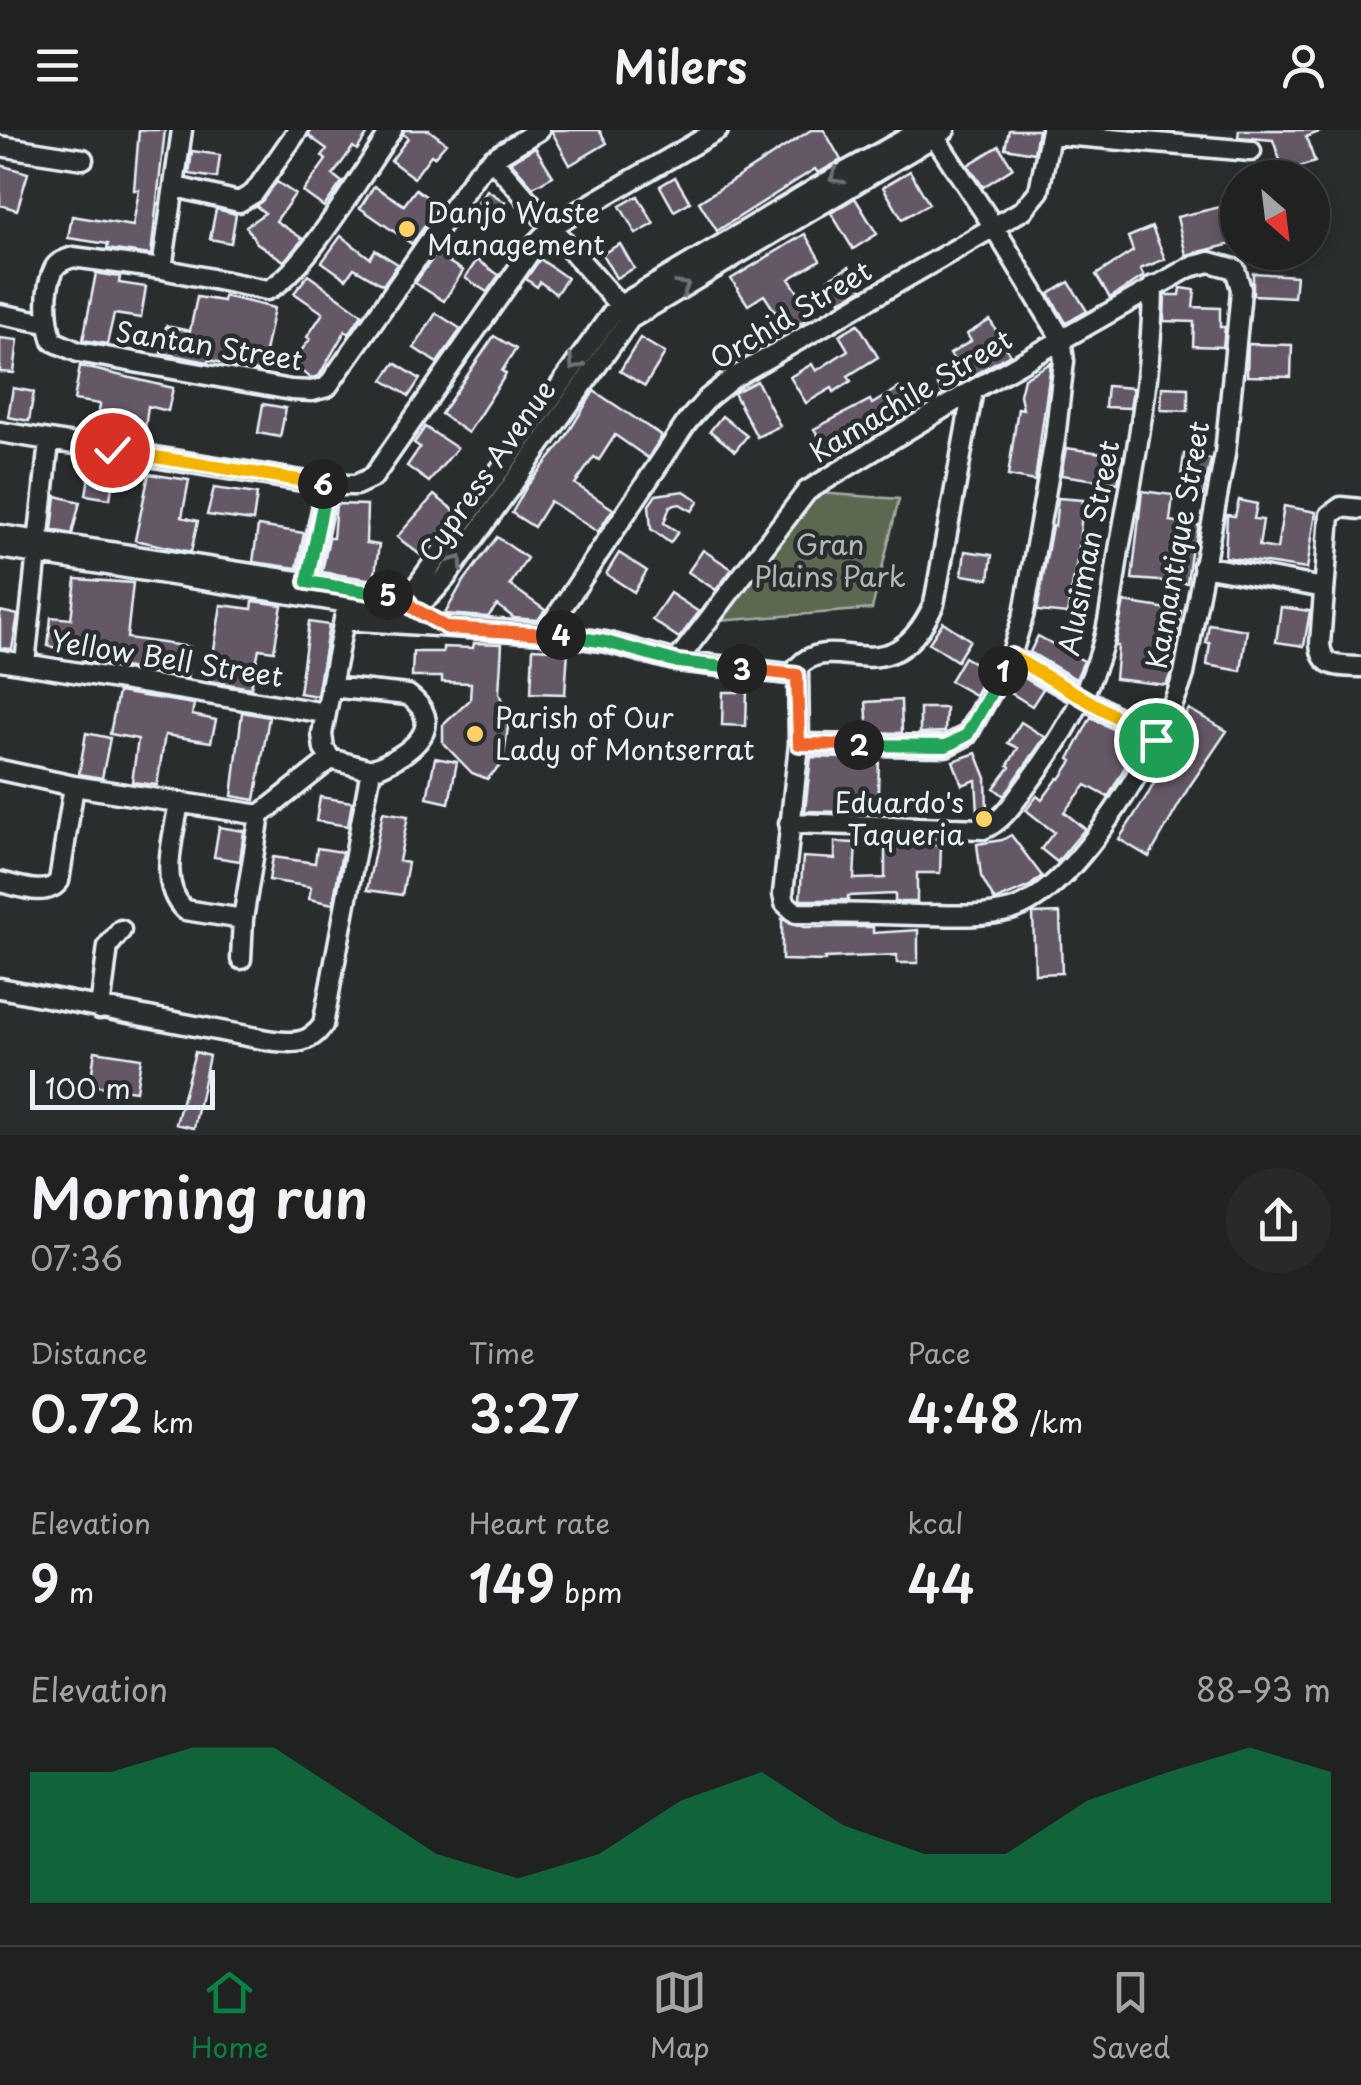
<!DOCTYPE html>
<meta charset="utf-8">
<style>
body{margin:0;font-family:"Playpen Sans",sans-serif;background:#282a2a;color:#f1f3f6;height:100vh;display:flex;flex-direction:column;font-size:38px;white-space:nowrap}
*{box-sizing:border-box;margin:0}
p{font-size:32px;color:#a2a4a5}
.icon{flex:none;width:55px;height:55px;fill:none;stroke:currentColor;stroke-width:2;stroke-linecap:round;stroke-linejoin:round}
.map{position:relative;height:1005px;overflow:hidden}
.panel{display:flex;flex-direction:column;background:#202222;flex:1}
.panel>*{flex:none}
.needle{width:65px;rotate:152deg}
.controls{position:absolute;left:1220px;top:30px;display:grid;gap:20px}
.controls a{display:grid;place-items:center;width:110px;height:110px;border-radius:50%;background:#202222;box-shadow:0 5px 15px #0003,0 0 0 2px #3d3f40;font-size:50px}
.scale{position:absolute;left:30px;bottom:25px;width:185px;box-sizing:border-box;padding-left:10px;border:5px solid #e8f1f8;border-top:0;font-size:28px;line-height:35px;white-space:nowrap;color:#e8f1f8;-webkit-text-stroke:8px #2a2d2e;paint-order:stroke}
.pin{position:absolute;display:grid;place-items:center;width:85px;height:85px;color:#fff;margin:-42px;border:5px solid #fff;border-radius:50%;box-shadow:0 2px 10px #0007}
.km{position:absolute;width:50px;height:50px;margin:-25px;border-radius:50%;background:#222;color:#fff;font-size:28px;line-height:50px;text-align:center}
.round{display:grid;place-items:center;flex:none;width:105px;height:105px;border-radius:52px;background:#282a2a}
.overview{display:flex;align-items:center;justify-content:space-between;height:170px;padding:0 30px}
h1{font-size:55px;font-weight:600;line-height:75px}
.metrics{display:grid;grid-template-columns:repeat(3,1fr);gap:15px;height:170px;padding:10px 30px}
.metrics div{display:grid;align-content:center}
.metrics b{font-size:50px;font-weight:600}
.metrics small{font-size:28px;font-weight:400}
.metrics p{font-size:28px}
.chart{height:280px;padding:20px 30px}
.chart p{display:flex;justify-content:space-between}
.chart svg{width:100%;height:180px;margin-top:10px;fill:#0b8043;opacity:.7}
header{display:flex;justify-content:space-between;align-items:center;height:130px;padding:0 30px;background:#202222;font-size:45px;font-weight:600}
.menu{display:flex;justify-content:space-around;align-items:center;height:140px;border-top:2px solid #3d3f40;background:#202222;font-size:28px;color:#a2a4a5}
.menu a{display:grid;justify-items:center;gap:5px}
.menu .current{color:#0b8043}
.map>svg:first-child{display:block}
</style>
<header><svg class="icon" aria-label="menu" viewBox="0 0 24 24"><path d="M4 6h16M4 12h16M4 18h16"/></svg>Milers<svg class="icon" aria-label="person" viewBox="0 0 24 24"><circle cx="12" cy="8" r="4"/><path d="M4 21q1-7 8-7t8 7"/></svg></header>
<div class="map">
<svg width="1361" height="1005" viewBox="0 0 1361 1005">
<rect width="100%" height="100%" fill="#2a2d2e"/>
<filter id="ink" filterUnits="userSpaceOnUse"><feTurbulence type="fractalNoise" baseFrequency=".01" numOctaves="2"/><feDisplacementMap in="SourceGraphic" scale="20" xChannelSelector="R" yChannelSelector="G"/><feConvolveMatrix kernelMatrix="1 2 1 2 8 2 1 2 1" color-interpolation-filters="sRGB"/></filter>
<g filter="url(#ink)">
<!-- green -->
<path fill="#5b684f" stroke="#a2aca4" stroke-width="2.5" d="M818,363L899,369L872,479L718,491Z"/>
<!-- building -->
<path fill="#655866" stroke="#e8f1f8" stroke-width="2.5" d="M139,0H165L151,125L107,119L108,114L68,108L72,86L133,96L139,60H134Z
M310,0H370L357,20L353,17L333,45L342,52L324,77L303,62L326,30L322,26L327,19L309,6Z
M404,0H429L446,13L434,27L431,25L414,48L391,31L408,8L403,4Z
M551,0H599L607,13L570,35Z
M811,0H824L841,30L818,43L815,39L717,101L699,72Z
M1009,0H1038L1034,23L1005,18Z
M1239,0H1324L1306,7L1315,32L1284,42L1273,10L1238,7Z
M999,16L1013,38L983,57L968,35Z
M535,17L553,46L533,57L511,32Z
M192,21L220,25L217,48L189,44Z
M0,35L28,43L17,80L0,75Z
M910,41L929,74L902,89L883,57Z
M675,47L690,72L674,81L660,56Z
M277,52L295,64L276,91L303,109L284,131L257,113L246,96L265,83L256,76Z
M374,56L404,75L416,59L439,76L412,114L360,78Z
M487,60L505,72L493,91L474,79Z
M638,66L654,94L636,104L620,76Z
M855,68L877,104L853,119L831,83Z
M1233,74L1232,114L1186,125L1177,87Z
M216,79L236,84L231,113L210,109Z
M1152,97L1165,129L1140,139L1144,146L1110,168L1096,145L1133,121L1128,107Z
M805,104L820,130L789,149L813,185L788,201L764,165L748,175L731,149Z
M341,106L370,128L375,120L398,134L383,155L354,138L346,149L322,132Z
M620,114L634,138L616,148L602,124Z
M436,124L463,141L444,171L415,153Z
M540,129L567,148L556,164L540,152L537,157L526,149Z
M477,130L499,145L487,162L465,148Z
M849,137L862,159L840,171L828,149Z
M96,143L120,147L119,153L146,157L141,188L114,184L107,214L83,210Z
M1253,143L1296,146L1294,167L1253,165Z
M308,145L362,184L349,204L345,201L319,246L311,248L291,234L310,209L307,207L323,183L294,163Z
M1069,152L1087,181L1066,193L1049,164Z
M1181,158L1195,160L1193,177L1220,178V197H1225L1223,217L1193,216L1194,192L1164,191L1165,165H1180Z
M224,166L274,178L261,242L209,230L208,232L161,223L166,196L190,201L197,167L223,171Z
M436,183L461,199L437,233L414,218Z
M990,190L1010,224L942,263L932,244L955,232L950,224L971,211L967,204Z
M858,194L878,227L848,246L851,251L834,262L832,258L806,273L790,247L812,234L816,241L848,220L839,205Z
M494,206L516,219L502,241L506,244L468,303L441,284Z
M0,208L18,210L14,243L0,242Z
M640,208L665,223L645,256L620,241Z
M1248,214L1292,215L1291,247L1247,246Z
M395,233L420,249L409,266L383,250Z
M1051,233L1035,351L1008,346L1018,278L1023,279L1020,265L1024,248Z
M80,236L173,258L168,281L148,276L143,313L96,305L100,274L74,270Z
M757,251L780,296L757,307L734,263Z
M1107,256L1133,258L1130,278L1105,277Z
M1162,257L1188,258V281L1161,280Z
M13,258L34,262L29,291L8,287Z
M899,258L913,282L864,308L861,303L829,323L814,299L870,270L872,274Z
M594,261L662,306L648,328L615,305L599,330L594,327L575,354L613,379L598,402L550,371L534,397L512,383L527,356L562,313Z
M263,274L286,278L280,307L258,303Z
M722,286L747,306L735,321L710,301Z
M425,297L457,318L429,352L407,336L420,317L414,313Z
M1066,318L1123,326L1118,353L1061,345Z
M1184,324L1211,329L1203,366L1179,362Z
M91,334L115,338L110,369L86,365Z
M149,344L189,350L182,387L198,391L191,422L135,410Z
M214,358L257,364L253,391L207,385Z
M684,361L699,371L692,381L680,374L670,376L664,393L678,402L670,413L651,399L649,375L656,365Z
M1142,361L1173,365L1170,391L1199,395L1195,415H1192L1187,453L1132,449Z
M434,365L455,381L423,427L397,407Z
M56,366L80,372L72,404L52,400Z
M1058,368L1083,370L1078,426L1067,484L1037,481L1052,396H1055Z
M1239,370L1257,374L1254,389L1263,390L1259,416L1277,419L1284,376L1316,382L1307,439L1225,427L1227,385L1235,386Z
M336,374L367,375L366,413L379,415L374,450L322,442L329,408H333Z
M258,396L304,403L297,438L253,432Z
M497,407L527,428L510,455L545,480L538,490L514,488L497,475L488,487L445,484L461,455Z
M703,420L732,439L716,460L688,442Z
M965,421L992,425L989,449L962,445Z
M619,423L647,441L634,462L606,444Z
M76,449L133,453L127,508L191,517L187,548L82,530L83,524L48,516L51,487L71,489Z
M670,463L699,482L679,508L652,490Z
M253,471L282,475L274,521L259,519L251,558L209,551L221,475L252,479Z
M1124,472L1181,481L1172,541L1166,555L1115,549L1118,516H1115Z
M1281,477L1310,481L1304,516L1276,512Z
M0,481L18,485L12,519L0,518Z
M309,492L329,495L317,566L299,563Z
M943,492L970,510L957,531L929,513Z
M1209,494L1247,500L1241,541L1207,535L1210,513H1206Z
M1038,506L1084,531L1076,549L1030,522Z
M474,513L502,514L499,563L509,590L503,633L487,649L472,643L443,613V595L470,570L471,553L442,552V547H412L413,522H443V517L473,518Z
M533,518L568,520L565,564L531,563Z
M964,527L988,541L975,565L950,551Z
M1016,543L1043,559L1032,576L1006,560Z
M118,562L194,574L192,585L216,590L211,612L165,605L157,655L132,652L138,609L110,604Z
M723,562H747L746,596L722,595Z
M901,570L902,603L868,602L866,572Z
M920,578H946L945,602L920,603Z
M1189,579L1227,601L1189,657L1149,727L1119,709L1148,664L1161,641L1155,638Z
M242,582L269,587L255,670L232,666Z
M1091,587L1138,614L1108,667L1086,655L1064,682L1085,699L1057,732L1041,719L1054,702L1026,680L1037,666L1042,670L1058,648L1060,649L1072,631L1069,629Z
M1021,592L1045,607L1004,666L994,658L1010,637L1008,635L1018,618L1008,613Z
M86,603L110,608L102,648L79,644Z
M976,623L986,648L987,681L978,682L976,650L962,655L953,631Z
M811,627L879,629L878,664L883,665L882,683L805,681Z
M435,628L457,632L449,673L427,668Z
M320,667L352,672L348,696L316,691Z
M383,682L408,686L399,731L408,733L402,765L367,760Z
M219,697L244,701L240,731L214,727Z
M1011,705L1042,746L1030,756L995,771L981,746L977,714L1002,710Z
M885,708L902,709V715H941L940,743H917V772H895V764L848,766V770H800L803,727L835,729V712L856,713L854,749L885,748Z
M317,718L342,722L333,774L309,769L311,757L269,750L273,727L315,733Z
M1060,783L1062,843L1035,844L1033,784Z
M782,789L804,797H873V803L918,800V833H897V825L825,828V831L782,830Z
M95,921L141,928L136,961L90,955Z
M195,922L209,926L194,998L176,994Z"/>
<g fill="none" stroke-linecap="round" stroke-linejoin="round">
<defs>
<path id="minor" d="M392,0C367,35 302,147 267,160L162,139L73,127C66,130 58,131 54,139C44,159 46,191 53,211L78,222L291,260L312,261L327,257L477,43L492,29L539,0
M1051,4L1251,21
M0,16L83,29
M492,29L627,184
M176,57L239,72L254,63L298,0
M162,139L182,0
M0,184L46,193
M0,302L327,355H356L373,347L537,112L553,96L718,0
M1361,379L1341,377L1330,385L1320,514C1322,539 1340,536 1361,537
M0,405L382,464L412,463L612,183L624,173L818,57L921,0
M0,418L374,477C415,480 421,478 447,446L630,189L945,0
M1203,436L1324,458
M308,462L307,452L327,355
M346,479L322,604L324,619L331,629L371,640
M344,490L545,503L606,512L677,531L797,545
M545,503L687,292L708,268L733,248L1023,80L1039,61L1051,0
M1011,526L1156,610
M0,530L325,583
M677,531L807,361L973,260L1190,137L1210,132L1235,139L1241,159L1240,172L1225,324L1184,544C1164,609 1079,760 1011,780C981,788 949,785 919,785C878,784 837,783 796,783L785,773L783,764L799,614L798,537C834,497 890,570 934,474L973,260
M25,533L49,312
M799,614L946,616L967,605L1011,526L1024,483L1055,309L1064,231L1061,208L994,97L931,1
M0,640L74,656L260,685
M179,672C174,707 157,754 185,780L243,789
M789,693L983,699C1004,691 1016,669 1030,651C1057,615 1082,574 1097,532C1110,497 1113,457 1119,420C1135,332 1152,245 1153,156
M0,752C19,756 46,768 59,751L74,656
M241,829L243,789L260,685L331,629
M0,858L267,910C291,913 308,916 323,895L371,640C402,628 453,599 408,565L330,557
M100,879L108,816L121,800"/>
</defs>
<!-- minor casing -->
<use href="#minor" stroke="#e8f1f8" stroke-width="25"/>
<!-- minor -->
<use href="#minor" stroke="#2a2d2e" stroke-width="18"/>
</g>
<!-- one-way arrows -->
<defs><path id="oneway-chevron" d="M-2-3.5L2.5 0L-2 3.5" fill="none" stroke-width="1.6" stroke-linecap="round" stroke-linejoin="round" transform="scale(2.5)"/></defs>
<g stroke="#6c7275">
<use href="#oneway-chevron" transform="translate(836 47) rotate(151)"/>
<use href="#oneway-chevron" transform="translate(683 157) rotate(-31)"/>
<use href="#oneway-chevron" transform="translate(575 234) rotate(124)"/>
<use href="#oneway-chevron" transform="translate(457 432) rotate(-55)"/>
</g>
</g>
<g fill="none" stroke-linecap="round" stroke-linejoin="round" filter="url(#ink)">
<defs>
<path id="split-1" d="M1003,541L1011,526L1156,610"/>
<path id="split-2" d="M859,615L946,616L967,605L1003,541"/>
<path id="split-3" d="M742,539L797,545L799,614L859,615"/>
<path id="split-4" d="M561,505L606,512L678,532L742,539"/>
<path id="split-5" d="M388,465L404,466L413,478L448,498L561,505"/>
<path id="split-6" d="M323,354L327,355L307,452L388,465"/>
<path id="split-7" d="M112,320L323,354"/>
</defs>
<!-- split-1 casing -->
<use href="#split-1" stroke="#fff" stroke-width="20"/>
<!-- split-2 casing -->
<use href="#split-2" stroke="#fff" stroke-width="20"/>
<!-- split-3 casing -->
<use href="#split-3" stroke="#fff" stroke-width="20"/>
<!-- split-4 casing -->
<use href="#split-4" stroke="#fff" stroke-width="20"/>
<!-- split-5 casing -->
<use href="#split-5" stroke="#fff" stroke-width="20"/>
<!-- split-6 casing -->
<use href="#split-6" stroke="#fff" stroke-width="20"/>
<!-- split-7 casing -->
<use href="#split-7" stroke="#fff" stroke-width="20"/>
<!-- split-1 -->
<use href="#split-1" stroke="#f5b400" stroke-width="12"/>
<!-- split-2 -->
<use href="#split-2" stroke="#22a559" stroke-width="12"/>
<!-- split-3 -->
<use href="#split-3" stroke="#f0652b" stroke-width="12"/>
<!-- split-4 -->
<use href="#split-4" stroke="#22a559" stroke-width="12"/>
<!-- split-5 -->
<use href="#split-5" stroke="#f0652b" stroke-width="12"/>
<!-- split-6 -->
<use href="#split-6" stroke="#22a559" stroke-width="12"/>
<!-- split-7 -->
<use href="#split-7" stroke="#f5b400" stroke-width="12"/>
</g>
<!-- markers -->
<g fill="#ffd166" stroke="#2a2d2e" stroke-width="4">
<circle cx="407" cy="99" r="10"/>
<circle cx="475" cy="604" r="10"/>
<circle cx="984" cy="689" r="10"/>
</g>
<g text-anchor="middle" stroke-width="9" stroke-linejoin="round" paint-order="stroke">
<!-- poi labels -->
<g font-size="28" fill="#e8f1f8" stroke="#2a2d2e" text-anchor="start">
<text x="427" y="93">Danjo Waste<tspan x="427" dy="32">Management</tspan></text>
<text x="495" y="598">Parish of Our<tspan x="495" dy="32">Lady of Montserrat</tspan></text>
<text x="964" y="683" text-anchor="end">Eduardo's<tspan x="964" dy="32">Taqueria</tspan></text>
</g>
<!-- street labels -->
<g font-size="28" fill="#e8f1f8" stroke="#2a2d2e">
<text transform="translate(791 185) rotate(-31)" y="10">Orchid Street</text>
<text transform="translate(209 216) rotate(9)" y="10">Santan Street</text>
<text transform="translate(911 266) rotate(-31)" y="10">Kamachile Street</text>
<text transform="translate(487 341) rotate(-55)" y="10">Cypress Avenue</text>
<text transform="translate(1178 415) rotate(-80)" y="10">Kamantique Street</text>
<text transform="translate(1089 418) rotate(-79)" y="10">Alusiman Street</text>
<text transform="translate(167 529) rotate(9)" y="10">Yellow Bell Street</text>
</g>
<!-- park labels -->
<g font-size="28" fill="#b0bab4" stroke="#2a2d2e">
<text x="830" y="425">Gran<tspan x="830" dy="32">Plains Park</tspan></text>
</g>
</g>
</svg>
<div class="controls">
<a><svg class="needle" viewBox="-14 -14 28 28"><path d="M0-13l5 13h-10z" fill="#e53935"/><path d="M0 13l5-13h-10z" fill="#a2a4a5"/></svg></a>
</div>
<div class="scale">100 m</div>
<div class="pin" style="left:1156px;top:610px;background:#1e9e55"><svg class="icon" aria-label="arrive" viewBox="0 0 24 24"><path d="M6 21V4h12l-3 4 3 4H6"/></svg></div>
<div class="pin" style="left:112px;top:320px;background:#d93025"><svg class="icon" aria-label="check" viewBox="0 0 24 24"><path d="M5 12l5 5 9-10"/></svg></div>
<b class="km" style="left:1003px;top:541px">1</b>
<b class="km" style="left:859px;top:615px">2</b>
<b class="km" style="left:742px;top:539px">3</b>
<b class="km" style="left:561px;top:505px">4</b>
<b class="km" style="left:388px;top:465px">5</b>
<b class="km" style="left:323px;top:354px">6</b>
</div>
<section class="panel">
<div class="overview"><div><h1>Morning run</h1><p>07:36</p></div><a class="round"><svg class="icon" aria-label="share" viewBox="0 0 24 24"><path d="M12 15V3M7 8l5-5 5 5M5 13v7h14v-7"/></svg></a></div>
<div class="metrics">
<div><p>Distance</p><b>0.72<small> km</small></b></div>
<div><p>Time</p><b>3:27</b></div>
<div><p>Pace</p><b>4:48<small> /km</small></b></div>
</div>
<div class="metrics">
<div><p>Elevation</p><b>9<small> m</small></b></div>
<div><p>Heart rate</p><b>149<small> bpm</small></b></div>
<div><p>kcal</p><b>44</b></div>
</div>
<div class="chart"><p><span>Elevation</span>88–93 m</p>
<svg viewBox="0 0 160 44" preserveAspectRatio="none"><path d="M0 44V12L10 12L20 6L30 6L40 19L50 32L60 38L70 32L80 19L90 12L100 25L110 32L120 32L130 19L140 12L150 6L160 12V44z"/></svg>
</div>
</section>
<nav class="menu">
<a class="current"><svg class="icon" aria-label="home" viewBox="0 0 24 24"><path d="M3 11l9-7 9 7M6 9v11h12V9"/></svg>Home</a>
<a><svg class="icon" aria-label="map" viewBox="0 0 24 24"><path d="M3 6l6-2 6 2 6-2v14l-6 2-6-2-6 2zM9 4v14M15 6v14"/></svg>Map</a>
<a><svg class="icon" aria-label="saved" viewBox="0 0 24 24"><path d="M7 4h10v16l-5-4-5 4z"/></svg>Saved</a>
</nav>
